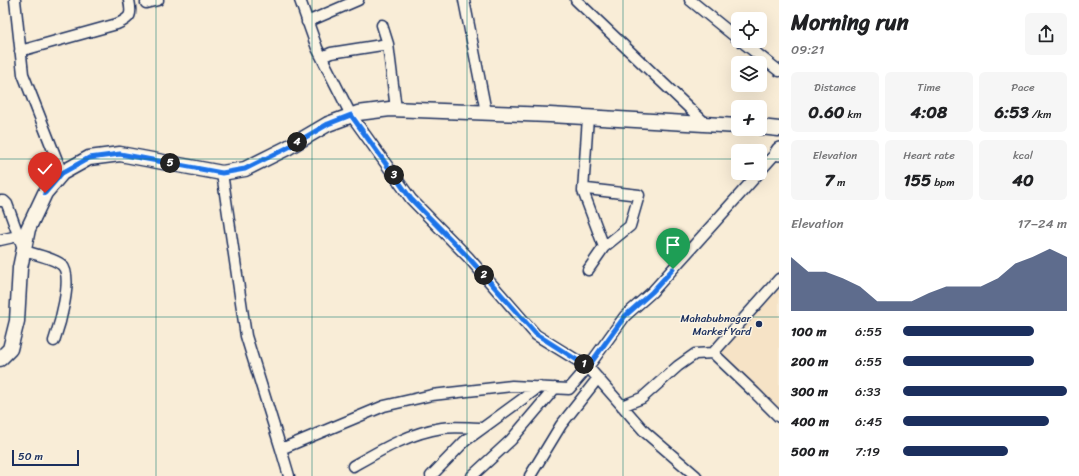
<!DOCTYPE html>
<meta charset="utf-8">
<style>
body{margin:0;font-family:Sriracha,sans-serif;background:#f6f6f6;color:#202124;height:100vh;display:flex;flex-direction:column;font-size:15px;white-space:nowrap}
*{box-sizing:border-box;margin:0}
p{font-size:13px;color:#757577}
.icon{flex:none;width:22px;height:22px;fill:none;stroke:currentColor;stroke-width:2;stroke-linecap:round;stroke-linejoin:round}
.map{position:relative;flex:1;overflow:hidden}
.side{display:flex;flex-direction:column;background:#fff;width:300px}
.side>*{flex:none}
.fabs{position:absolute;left:731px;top:12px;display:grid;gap:8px}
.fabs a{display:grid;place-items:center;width:36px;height:36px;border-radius:6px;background:#fff;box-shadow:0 4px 16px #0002;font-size:20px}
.scale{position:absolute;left:12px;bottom:10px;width:67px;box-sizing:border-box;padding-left:4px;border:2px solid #1b2f5e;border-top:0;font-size:11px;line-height:14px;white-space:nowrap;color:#1b2f5e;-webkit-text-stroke:3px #fcf5e5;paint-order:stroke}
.pin{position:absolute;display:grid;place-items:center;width:34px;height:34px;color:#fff;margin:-41px -17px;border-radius:50% 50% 50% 0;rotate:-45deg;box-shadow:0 0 4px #0007}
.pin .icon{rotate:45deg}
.km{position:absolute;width:20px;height:20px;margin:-10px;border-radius:50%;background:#222;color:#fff;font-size:11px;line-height:20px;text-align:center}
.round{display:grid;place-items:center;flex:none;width:42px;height:42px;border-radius:6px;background:#f6f6f6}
.head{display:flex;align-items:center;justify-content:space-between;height:68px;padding:0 12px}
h1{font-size:22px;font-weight:700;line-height:30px}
.stats{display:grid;grid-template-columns:repeat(3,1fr);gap:6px;height:68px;padding:4px 12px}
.stats div{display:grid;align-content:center;border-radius:6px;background:#f6f6f6;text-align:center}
.stats b{font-size:17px;font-weight:700}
.stats small{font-size:11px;font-weight:400}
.stats p{font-size:11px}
.chart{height:112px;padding:8px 12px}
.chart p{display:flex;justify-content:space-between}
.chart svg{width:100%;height:72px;margin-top:4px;fill:#1b2f5e;opacity:.7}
ul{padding:0 12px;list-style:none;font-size:13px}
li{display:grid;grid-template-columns:64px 48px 1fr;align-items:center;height:30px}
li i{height:10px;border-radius:5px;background:#1b2f5e}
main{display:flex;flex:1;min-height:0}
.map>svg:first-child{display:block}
</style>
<main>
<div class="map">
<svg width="779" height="476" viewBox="0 0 779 476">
<rect width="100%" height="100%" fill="#f9edd7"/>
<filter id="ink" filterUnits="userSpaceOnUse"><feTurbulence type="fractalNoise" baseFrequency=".025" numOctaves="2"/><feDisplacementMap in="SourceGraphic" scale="8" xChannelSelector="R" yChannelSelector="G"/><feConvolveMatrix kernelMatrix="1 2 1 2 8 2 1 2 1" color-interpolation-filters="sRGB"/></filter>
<g filter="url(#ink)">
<!-- built -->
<path fill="#f6e3c6" d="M779,279V417L713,353Z"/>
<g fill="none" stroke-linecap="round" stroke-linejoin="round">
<defs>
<path id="minor" d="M15,0L23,74L62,173
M300,0L317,48L351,115L411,199L468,257L536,335L588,367L625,316L652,292L759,173
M464,0L486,112
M576,0L707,125
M690,0L738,39
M146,3L158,0
M307,22L358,0
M382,25L388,44
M741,41L779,71
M20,51L117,24C131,18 132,15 129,0
M322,57L331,53L388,44L396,109
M588,117L583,191L604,247L588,270
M760,171L777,152
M222,173L246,336L281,449L384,406L432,395L512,386L569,389L588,367L645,432L696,476
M583,191L587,189L639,195L630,226L604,247
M0,201H4L7,204L24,251C34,254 54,258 62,265C74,277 59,327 54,341
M0,240L18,236
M713,353L779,279
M622,406L642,398L678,366L695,354L713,353L755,393L779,417
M281,449L289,476
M353,466C381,450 409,433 442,428C455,426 469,428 482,428
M431,476L465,441L539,387
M472,476L511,440L555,388
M530,476L561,425L598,378"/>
<path id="tertiary" d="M779,149L777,152L779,154"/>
<path id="secondary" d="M760,127L779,129
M0,359L10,349L17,321L20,268L28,229L45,193L62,173L89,158L120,154L222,173L245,169L287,148L328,124L358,113L390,109L550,115L738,126"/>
</defs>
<!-- minor casing -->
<use href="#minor" stroke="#1b2f5e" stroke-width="13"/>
<!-- tertiary casing -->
<use href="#tertiary" stroke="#1b2f5e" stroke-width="16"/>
<!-- secondary casing -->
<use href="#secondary" stroke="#1b2f5e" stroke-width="17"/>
<!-- minor -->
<use href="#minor" stroke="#fcf5e5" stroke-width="10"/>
<!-- tertiary -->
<use href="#tertiary" stroke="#fcf5e5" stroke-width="13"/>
<!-- secondary -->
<use href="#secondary" stroke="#fcf5e5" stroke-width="14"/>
</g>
</g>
<g fill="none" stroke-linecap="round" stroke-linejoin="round" filter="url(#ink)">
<defs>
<path id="route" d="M45,193L62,173L89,158L120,154L222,173L245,169L287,148L328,124L351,115L411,199L468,257L536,334L588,367L625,316L652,292L673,269"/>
</defs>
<!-- route casing -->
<use href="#route" stroke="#fff" stroke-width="8"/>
<!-- route -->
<use href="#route" stroke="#1a73e8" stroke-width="5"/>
</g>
<!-- grid -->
<path fill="none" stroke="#0f766e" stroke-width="1" stroke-opacity="0.55" d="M156,0V476M312,0V476M467,0V476M623,0V476M0,159H738M760,159H779M0,317H779"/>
<!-- markers -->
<circle fill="#1b2f5e" stroke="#fcf5e5" stroke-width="1.5" cx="759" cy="324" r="4"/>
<g text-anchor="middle" stroke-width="3" stroke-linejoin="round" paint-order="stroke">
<!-- poi labels -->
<g font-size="11" fill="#1b2f5e" stroke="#fcf5e5" text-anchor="end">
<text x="751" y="322">Mahabubnagar<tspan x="751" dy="13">Market Yard</tspan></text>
</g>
</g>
</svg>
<div class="fabs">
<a><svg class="icon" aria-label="locate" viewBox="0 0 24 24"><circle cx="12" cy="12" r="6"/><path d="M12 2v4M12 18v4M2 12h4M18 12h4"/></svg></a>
<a><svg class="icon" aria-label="layers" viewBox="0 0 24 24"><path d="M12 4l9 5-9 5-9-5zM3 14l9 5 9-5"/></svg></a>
<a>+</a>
<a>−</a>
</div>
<div class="scale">50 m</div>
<div class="pin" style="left:673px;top:269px;background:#1e9e55"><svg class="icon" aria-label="arrive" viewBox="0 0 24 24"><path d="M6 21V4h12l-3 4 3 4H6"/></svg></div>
<div class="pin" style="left:45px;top:193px;background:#d93025"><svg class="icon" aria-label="check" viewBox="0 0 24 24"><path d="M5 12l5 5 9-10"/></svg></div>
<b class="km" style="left:584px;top:364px">1</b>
<b class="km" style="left:484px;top:275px">2</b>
<b class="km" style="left:394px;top:175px">3</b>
<b class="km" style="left:297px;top:142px">4</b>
<b class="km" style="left:170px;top:163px">5</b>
</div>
<section class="side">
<div class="head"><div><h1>Morning run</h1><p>09:21</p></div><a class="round"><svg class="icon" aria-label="share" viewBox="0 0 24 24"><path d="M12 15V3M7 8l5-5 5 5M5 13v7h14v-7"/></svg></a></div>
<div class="stats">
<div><p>Distance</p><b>0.60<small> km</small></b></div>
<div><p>Time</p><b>4:08</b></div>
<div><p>Pace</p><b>6:53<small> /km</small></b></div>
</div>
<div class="stats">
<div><p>Elevation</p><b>7<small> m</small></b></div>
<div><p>Heart rate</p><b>155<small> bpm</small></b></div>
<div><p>kcal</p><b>40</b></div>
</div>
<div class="chart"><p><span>Elevation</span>17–24 m</p>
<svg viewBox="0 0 160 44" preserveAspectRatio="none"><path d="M0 44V11L10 20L20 20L30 24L40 29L50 38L60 38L70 38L80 33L90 29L100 29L110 29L120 24L130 15L140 11L150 6L160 11V44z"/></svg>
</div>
<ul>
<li><b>100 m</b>6:55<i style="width:80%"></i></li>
<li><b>200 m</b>6:55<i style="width:80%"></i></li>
<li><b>300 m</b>6:33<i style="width:100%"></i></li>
<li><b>400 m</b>6:45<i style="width:89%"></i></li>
<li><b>500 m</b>7:19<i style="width:64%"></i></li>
</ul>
</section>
</main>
